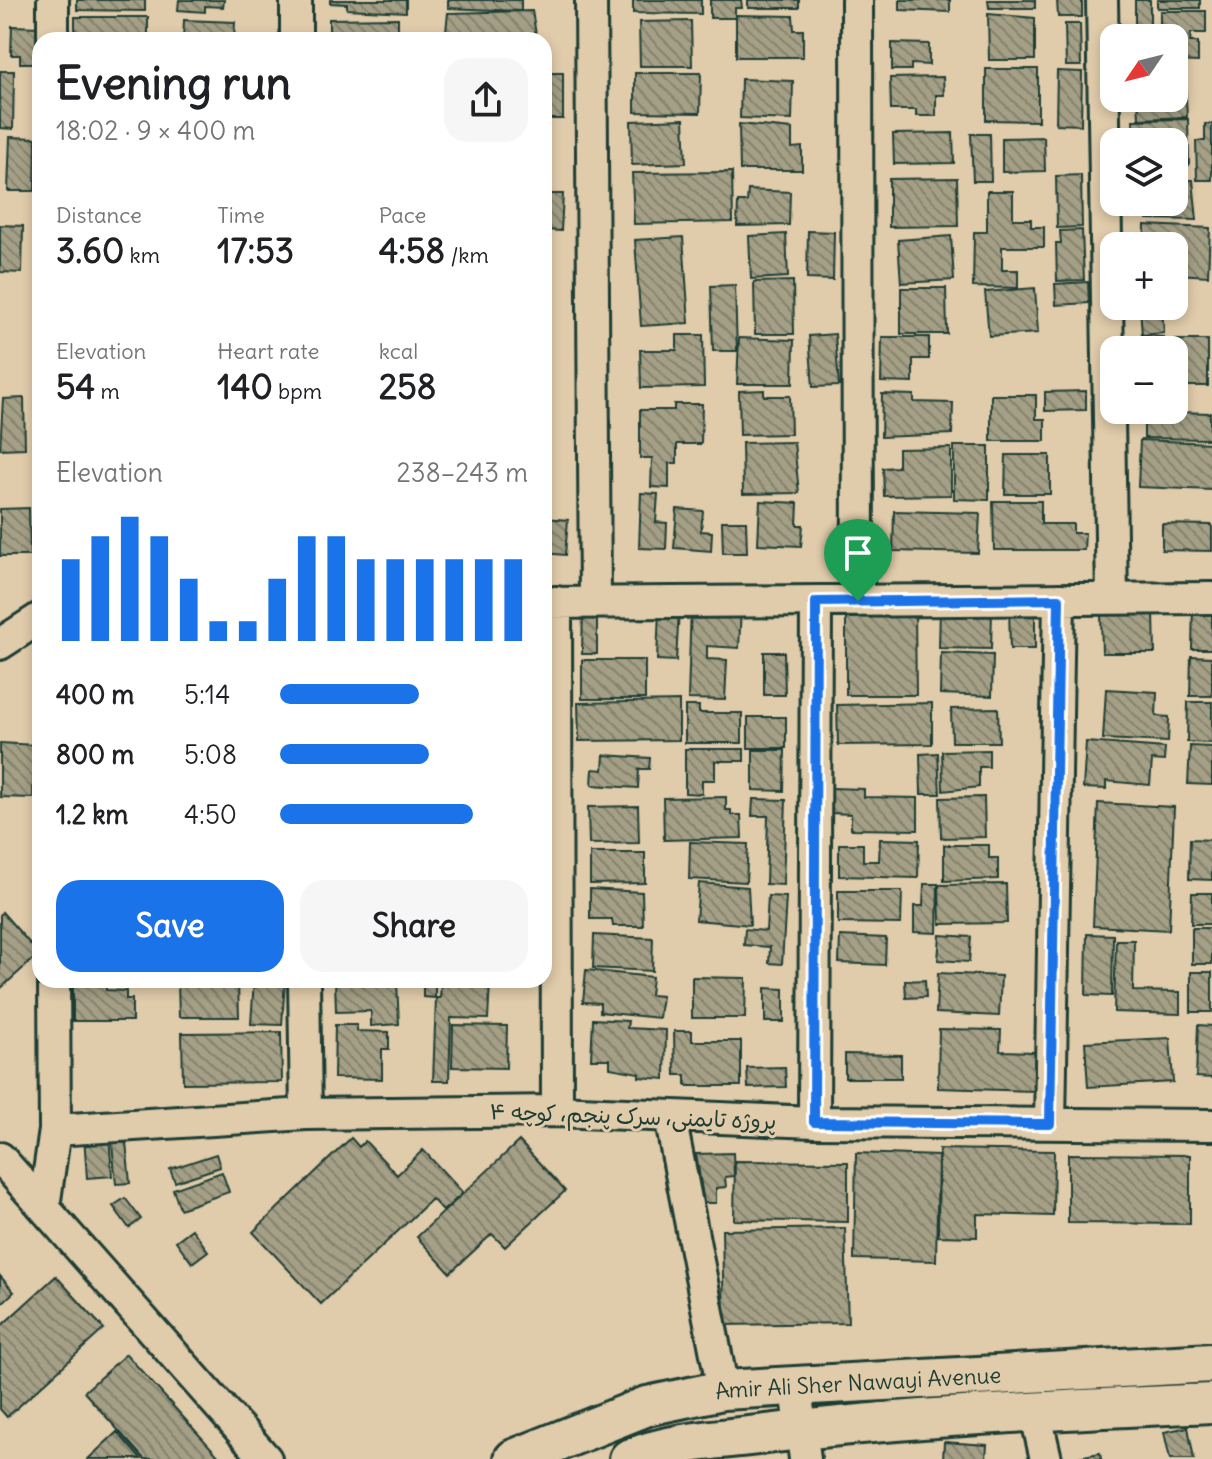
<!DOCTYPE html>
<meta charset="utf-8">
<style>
body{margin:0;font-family:Delius,"Playpen Sans Arabic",sans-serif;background:#f6f6f6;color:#202124;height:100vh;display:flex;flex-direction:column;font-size:30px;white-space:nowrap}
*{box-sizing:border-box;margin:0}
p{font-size:26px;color:#757577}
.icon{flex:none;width:44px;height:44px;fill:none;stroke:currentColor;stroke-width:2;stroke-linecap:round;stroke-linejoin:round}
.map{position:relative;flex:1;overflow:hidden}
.details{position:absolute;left:32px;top:32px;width:520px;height:956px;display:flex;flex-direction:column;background:#fff;border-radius:24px;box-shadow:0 4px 12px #0003}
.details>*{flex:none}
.needle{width:52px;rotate:235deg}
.fabs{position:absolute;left:1100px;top:24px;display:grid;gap:16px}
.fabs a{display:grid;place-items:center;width:88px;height:88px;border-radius:16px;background:#fff;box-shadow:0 4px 12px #0003;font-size:40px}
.pin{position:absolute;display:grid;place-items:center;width:68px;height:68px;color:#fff;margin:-82px -34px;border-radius:50% 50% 50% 0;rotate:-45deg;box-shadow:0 0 8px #0007}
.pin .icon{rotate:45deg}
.round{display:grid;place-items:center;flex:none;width:84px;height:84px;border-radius:24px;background:#f6f6f6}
.overview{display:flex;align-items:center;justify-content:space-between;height:136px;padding:0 24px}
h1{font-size:44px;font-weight:800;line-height:60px}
.figures{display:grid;grid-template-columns:repeat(3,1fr);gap:12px;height:136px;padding:8px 24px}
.figures div{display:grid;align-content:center}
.figures b{font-size:34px;font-weight:800}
.figures small{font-size:22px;font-weight:400}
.figures p{font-size:22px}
.chart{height:224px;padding:16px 24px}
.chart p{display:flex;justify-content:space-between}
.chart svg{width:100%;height:144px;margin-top:8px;stroke:#1a73e8;stroke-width:6}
.button{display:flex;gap:16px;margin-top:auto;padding:16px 24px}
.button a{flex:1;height:92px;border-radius:24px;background:#1a73e8;color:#fff;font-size:32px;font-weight:800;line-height:92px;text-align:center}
.button a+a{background:#f6f6f6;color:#202124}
ul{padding:0 24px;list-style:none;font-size:26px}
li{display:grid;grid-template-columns:128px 96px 1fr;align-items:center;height:60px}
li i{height:20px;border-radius:10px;background:#1a73e8}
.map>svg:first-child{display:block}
</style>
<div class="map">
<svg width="1212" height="1459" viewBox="0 0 1212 1459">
<defs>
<pattern id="building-back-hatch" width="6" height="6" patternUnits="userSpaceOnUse" patternTransform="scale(2)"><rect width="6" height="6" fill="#a49f85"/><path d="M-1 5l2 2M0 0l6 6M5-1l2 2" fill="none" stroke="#85836e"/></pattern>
</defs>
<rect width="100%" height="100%" fill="#e0cbaa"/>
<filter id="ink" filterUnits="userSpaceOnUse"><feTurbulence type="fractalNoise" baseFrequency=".0125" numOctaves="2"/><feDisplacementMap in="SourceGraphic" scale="16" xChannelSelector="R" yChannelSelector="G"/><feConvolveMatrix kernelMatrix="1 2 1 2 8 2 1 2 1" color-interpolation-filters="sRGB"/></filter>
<g filter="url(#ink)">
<!-- building -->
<path fill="url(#building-back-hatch)" stroke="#1f3d34" stroke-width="2" d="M77,0H145V11L77,10Z
M179,0H224L223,7L205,6V12L178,10Z
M330,0H406V12L347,9V4L330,3Z
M448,0H521V11L448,8Z
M633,0H701V14L633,13Z
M710,0H741L742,8H735V18H710Z
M748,0H799V8H748Z
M900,0H950V12L900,10Z
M988,0H1035V8H989Z
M1057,0H1082V17H1058Z
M1135,0H1150V26H1135Z
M1157,0H1200V8H1157Z
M532,11L537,40H445L448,13Z
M1160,11H1206V33H1191L1190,42H1198V62L1174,61V38H1160Z
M988,14L1035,18V60H989Z
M736,15L793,16L794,30H803V57H736Z
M75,17H148V40H75Z
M398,18V40H329V19Z
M184,20L235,22L234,40H183Z
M691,21L692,66H640L639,22Z
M1065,24H1080L1081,66H1066Z
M12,26L39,27L38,63H20V55H11Z
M892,43L929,44V65L911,64V70H892Z
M986,69H1038V121L986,120Z
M0,71H14L13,129L0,128Z
M1057,71L1082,72L1081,125L1056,124Z
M544,73H563V119H544Z
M635,73H701L700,113L635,112Z
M943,77L944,95H936V116H916V110H891L890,78Z
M741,79L793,81L792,120L740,118Z
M1185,79L1187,117L1139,119L1138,98H1174V80Z
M684,119L686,163L632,165L631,121Z
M1188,119L1189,165H1174V142H1134L1133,120Z
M739,124L792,129V148L802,147V170H740Z
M1205,124H1212V180H1197L1196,141H1205Z
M953,133L954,163L894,164L893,134Z
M971,134H990L991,181H973Z
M10,137L36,138L35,191H8Z
M1044,137L1045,171L1002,172V138Z
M732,172L733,222L634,224L632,173Z
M1081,175L1082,227L1057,228L1056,176Z
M957,178L958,226L889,227V179Z
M1174,180H1193L1197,220L1147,219V202H1174Z
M748,190L790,192L789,225L737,226L738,202H747Z
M987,191H1013V219H1031V227H1044V247H1002V270H1018V288L973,287L974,232H987Z
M544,194H563L561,231L544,230Z
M0,225L23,226L22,273L0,272Z
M1145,225L1210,228L1208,276L1178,274L1174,246H1144Z
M1082,230L1084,280L1057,281L1056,243H1061L1060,231Z
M808,231L834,232L833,280L807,279Z
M786,234L788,277L751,279L749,236Z
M951,236L954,280L901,283L898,240Z
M683,237L689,323L641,326L635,240Z
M793,281L794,334H755L754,282Z
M1088,282L1089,303L1056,305L1055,284Z
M735,285L737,351H713L711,286Z
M1180,287L1182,307L1162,309L1164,333L1142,335L1140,306H1174V288Z
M901,288H946L947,334H901Z
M1035,288L1038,333L989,336L985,292Z
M835,334L839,386L813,387L809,336Z
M677,335H703L704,387L641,388L640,350H677Z
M1142,336L1164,337L1163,350H1141Z
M882,337H929V359H913V383L881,382Z
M739,338L794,340L793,384H737Z
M1170,340H1208V386H1174V350H1170Z
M764,390V396H790L791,434L740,435L739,391Z
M1086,391V410L1045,411V392Z
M882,394L914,395V402L953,403L952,434L881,437Z
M991,395H1036V419H1045V441H991Z
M24,398L25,448L0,449L3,399Z
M674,404H702L701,444H677V463H669V488L651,487L652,458H640V410H674Z
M1144,411L1210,413V439L1144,438Z
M1140,440L1212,443V490L1138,487Z
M794,442L799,493L743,494L742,443Z
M954,446H989V500L954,499Z
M951,448V495L884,496L883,468L898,467V449Z
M1006,455H1050V494H1005Z
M641,493L658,494L656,522L667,523L666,549L639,548Z
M760,501L798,503L797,525H803L801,546L758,544Z
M993,501H1041V524H1073V533H1085L1084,550H994Z
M29,508L30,556H0V509Z
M677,509L703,511L701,531L712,532L711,551L674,548Z
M894,511L980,513L978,553L893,551Z
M544,518L568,520L565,555L544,553Z
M722,521H746L747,553H723Z
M1162,524L1212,525V551L1162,550Z
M1193,601L1212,602V649H1192Z
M691,605L741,607L739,648L707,646V659L727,660L725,700L688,699Z
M1009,605H1035V649H1010Z
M583,607H597V654H582Z
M659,609L679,610L676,661L657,660Z
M940,609L992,611L991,649L939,648Z
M846,611H915L916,695H846Z
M1154,613L1155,653H1102L1101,614Z
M764,652H784L785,695H764Z
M941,653L993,655L992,696L940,694Z
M1191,656L1212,657V696H1190Z
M582,660H645V699H582Z
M1106,689L1157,692L1156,716L1169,717L1168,742L1103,739Z
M679,701V740L579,741L578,703Z
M1188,702H1212V743L1187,742Z
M932,703V744L838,745L837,705Z
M685,706H699V713H742V743H685Z
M998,708L999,742H952L951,709Z
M748,717H786V748H748Z
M1086,742L1165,748L1164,761L1152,760L1150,785L1106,781V789L1083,788Z
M0,743L35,745L33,798L0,797Z
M1190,746L1212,747V785L1188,784Z
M685,749H744V761H715V780H702V794L685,793Z
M753,750H785L784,791L753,790Z
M989,750V767H979V787L943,791L942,751Z
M938,753L940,794H921L920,754Z
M604,755L650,758L649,769H639L638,788L592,785L593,769L603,770Z
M831,788L864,789V797L918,798V830L851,829V814L831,813Z
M726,797V810H731V815H741L742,838L664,840L663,798Z
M984,797L985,837L941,838L940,798Z
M753,799L786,800L783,885L766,884L768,816H752Z
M1098,803L1174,807L1169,930L1093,926Z
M638,806L639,843L589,844L588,807Z
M880,839L919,840L918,878L839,876V844H863V861H879Z
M1190,839L1212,840V880L1189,879Z
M690,842L748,844L746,882L689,879Z
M944,845H989V858H998V879L944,881Z
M590,853H645V883L590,884Z
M699,883L748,887L750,925L696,920Z
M924,884H938L937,933L914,932V906H923Z
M1006,884L1007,923L940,924L939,885Z
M590,889L642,892L643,926H613L612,919H590Z
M838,891H902L901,924L838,923Z
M1192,893H1212V924H1191Z
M768,896L786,897L782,964L769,963L770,947L744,945L745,929L766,931Z
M2,912L39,954L0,989V915Z
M1192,928H1212V964H1192Z
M1087,934L1113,935L1112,996L1086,995Z
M594,935L653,938L652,971L593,968Z
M940,935L971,937L969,962L938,960Z
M840,936L886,938L885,965L839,963Z
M1116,940H1134L1133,991L1180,992V1014L1114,1012Z
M586,970L652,977L650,995L662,996L659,1018L600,1012V1003L583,1002Z
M1191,972H1212V1012H1191Z
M938,973L1001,976L999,1016L936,1013Z
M692,977L746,978L745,1018H692Z
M254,980H285L282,1025L251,1024Z
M335,980H361V985L397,983L399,1024L371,1026V1011L336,1012Z
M423,980H435V998L423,997Z
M925,980L926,997L906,998L905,981Z
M73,982L106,983V990L126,991V999H132V1021H73Z
M238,982L239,1017H179L178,983Z
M441,982L490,984L488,1019L451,1018L449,1081H433L436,998H440Z
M765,988L784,989V1022H765Z
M593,1019L628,1021L627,1028L666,1030L665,1079L639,1077V1073L610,1068V1059H591Z
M335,1025H357V1031L389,1032V1049H382V1079L334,1078Z
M453,1025L507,1026L506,1068L452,1067Z
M1198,1025L1212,1026V1078L1196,1077Z
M939,1029L1001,1030L1000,1051L1036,1052L1035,1091L938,1088Z
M674,1031H692V1041H741V1086H686V1075H675Z
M281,1032L282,1082L183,1083L182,1033Z
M1170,1038L1173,1082L1088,1087L1085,1042Z
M845,1054L901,1055V1078H845Z
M785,1067L786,1087L748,1088L747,1068Z
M109,1134L112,1176L87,1178L84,1136Z
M351,1138L359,1147L365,1141L397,1175L423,1150L463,1193L443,1211L432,1199L321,1304L253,1232Z
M519,1141L565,1191L505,1247L492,1234L450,1273L417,1237Z
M126,1142L130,1183L116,1184L112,1143Z
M939,1149L1054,1151L1053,1216L977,1214V1237L938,1236Z
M733,1153L734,1176L725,1177L726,1187L716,1188V1203H704L696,1154Z
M856,1153L938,1156L936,1261L854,1259Z
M216,1154L220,1167L175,1182L170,1169Z
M1068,1154L1190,1155V1224L1068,1223Z
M735,1161L848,1162V1222L734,1220Z
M222,1172L229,1192L180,1209L173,1189Z
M125,1198L141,1219L129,1228L113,1206Z
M845,1228L848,1323L724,1325L722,1230Z
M192,1229L208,1251L192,1263L176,1241Z
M0,1276L14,1292L0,1305Z
M56,1276L104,1329L7,1417L0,1409V1327Z
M126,1354L221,1459H144L84,1392Z
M1188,1427L1194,1459H1170L1164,1432Z
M117,1432L141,1459H88Z
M944,1442L987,1445L986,1459H943Z
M1100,1453L1101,1459H1068Z"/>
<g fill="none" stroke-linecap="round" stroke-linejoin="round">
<defs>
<path id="minor" d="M296,0V40
M591,0L595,602
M857,0L858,601
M1102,0L1112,598
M53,40V0
M556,602L557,1111
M544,603L1212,598
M0,644L40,618
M304,980L306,1114
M670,1117L723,1390
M814,1122L816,602
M1050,1124L1059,599
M55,1130L306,1114L557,1111L814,1122L1212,1125
M0,1158L266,1459
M44,1207L55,1130L54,980
M796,1388L805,1459
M1035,1411L1046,1459"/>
<g id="major">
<path id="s1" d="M514,1459L647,1406L723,1390L1212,1363"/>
<path d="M629,1459C671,1441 721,1440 766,1434C914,1416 1063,1410 1212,1403"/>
</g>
</defs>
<!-- minor casing -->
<use href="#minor" stroke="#1f3d34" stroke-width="36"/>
<!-- major casing -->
<use href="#major" stroke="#1f3d34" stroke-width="44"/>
<!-- minor -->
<use href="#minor" stroke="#e0cbaa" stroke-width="30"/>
<!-- major -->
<use href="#major" stroke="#e0cbaa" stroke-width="38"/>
</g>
</g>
<g fill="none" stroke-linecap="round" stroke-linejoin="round" filter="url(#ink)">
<defs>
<path id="route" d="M1059,599L1050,1124L814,1122L816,602Z"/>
</defs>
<!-- route casing -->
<use href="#route" stroke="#fff" stroke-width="16"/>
<!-- route -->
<use href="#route" stroke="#1a73e8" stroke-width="10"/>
</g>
<g text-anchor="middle" stroke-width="6" stroke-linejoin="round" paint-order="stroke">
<!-- street labels -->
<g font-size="22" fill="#1f3d34" stroke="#e0cbaa">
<text transform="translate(633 1116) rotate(2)" y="8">پروژه تایمنی، سرک پنجم، کوچه ۴</text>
<text dy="8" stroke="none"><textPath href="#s1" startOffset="356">Amir Ali Sher Nawayi Avenue</textPath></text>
</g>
</g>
</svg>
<div class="fabs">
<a><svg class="needle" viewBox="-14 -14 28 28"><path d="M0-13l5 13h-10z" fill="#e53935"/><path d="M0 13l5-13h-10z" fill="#757577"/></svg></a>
<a><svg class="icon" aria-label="layers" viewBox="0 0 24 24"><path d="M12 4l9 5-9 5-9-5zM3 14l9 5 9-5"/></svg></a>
<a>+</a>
<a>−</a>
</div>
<div class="pin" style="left:858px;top:601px;background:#1e9e55"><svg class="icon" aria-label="arrive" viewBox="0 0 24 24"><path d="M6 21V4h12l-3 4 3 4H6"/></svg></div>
<section class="details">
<div class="overview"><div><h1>Evening run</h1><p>18:02 · 9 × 400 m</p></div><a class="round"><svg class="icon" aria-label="share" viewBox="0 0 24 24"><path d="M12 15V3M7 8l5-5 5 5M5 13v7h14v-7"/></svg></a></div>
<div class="figures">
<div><p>Distance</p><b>3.60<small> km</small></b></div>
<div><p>Time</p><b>17:53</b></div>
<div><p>Pace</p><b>4:58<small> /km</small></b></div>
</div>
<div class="figures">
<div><p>Elevation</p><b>54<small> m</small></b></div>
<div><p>Heart rate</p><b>140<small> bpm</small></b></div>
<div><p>kcal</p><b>258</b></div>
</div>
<div class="chart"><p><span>Elevation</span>238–243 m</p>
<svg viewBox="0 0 160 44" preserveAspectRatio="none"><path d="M5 44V19M15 44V12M25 44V6M35 44V12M45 44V25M55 44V38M65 44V38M75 44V25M85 44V12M95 44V12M105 44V19M115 44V19M125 44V19M135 44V19M145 44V19M155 44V19"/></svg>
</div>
<ul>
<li><b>400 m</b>5:14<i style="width:56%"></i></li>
<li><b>800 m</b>5:08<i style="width:60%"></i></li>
<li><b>1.2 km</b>4:50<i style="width:78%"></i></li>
</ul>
<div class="button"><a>Save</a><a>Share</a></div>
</section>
</div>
